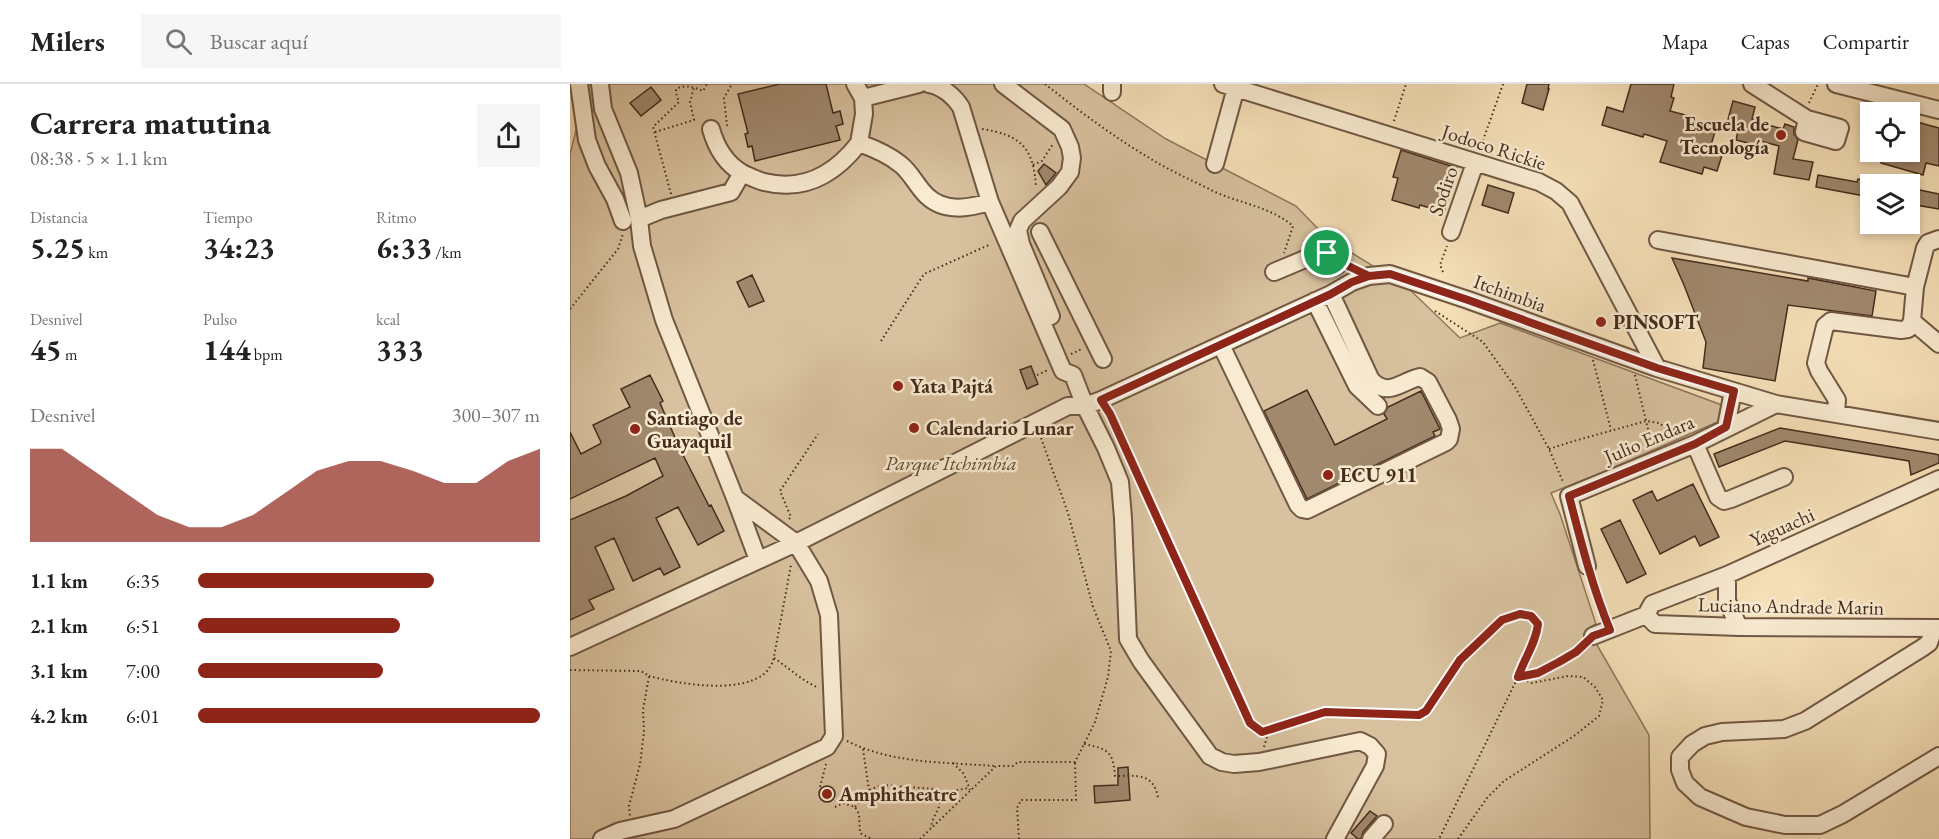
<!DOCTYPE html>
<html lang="es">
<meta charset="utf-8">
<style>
body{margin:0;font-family:"EB Garamond",serif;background:#f6f6f6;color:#222;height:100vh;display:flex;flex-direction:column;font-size:22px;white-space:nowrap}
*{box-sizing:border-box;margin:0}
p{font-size:20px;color:#767676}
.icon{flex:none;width:33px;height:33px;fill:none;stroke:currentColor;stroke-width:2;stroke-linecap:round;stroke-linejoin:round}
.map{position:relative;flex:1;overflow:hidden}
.sheet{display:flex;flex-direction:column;background:#fff;width:570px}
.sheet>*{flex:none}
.buttons{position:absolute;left:1290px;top:18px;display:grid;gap:12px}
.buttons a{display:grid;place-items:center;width:60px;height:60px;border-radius:0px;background:#fff;box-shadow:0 3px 9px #0003;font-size:30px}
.pin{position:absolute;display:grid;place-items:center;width:51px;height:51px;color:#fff;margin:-26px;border:3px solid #fff;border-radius:50%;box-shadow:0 2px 6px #0007}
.round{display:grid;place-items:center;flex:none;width:63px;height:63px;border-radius:0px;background:#f6f6f6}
.headline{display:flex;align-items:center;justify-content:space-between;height:102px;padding:0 30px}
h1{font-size:33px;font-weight:700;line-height:45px}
.stats{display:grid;grid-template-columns:repeat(3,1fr);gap:9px;height:102px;padding:6px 30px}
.stats div{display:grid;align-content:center}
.stats b{font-size:30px;font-weight:700}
.stats small{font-size:16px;font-weight:400}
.stats p{font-size:16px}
.chart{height:168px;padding:12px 30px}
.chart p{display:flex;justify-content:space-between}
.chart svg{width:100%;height:108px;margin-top:6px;fill:#8f2418;opacity:.7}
ul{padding:0 30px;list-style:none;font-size:20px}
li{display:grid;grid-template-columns:96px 72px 1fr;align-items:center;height:45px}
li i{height:15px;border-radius:8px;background:#8f2418}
header{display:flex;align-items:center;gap:36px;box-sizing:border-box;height:84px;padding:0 30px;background:#fff;border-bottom:2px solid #e0e0e0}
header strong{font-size:28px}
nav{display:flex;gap:33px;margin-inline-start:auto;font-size:21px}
.search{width:420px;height:54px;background:#f6f6f6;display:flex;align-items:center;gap:15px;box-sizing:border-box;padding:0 21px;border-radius:0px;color:#767676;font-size:22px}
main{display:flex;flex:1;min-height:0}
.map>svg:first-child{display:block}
</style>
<header>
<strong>Milers</strong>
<div class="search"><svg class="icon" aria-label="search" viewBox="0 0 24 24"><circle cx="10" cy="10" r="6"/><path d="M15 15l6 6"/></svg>Buscar aquí</div>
<nav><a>Mapa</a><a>Capas</a><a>Compartir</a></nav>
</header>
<main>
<section class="sheet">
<div class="headline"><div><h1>Carrera matutina</h1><p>08:38 · 5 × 1.1 km</p></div><a class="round"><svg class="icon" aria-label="share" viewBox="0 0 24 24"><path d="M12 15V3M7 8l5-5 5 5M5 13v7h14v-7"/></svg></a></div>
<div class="stats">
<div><p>Distancia</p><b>5.25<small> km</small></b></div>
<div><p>Tiempo</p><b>34:23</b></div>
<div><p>Ritmo</p><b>6:33<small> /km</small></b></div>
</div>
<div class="stats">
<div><p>Desnivel</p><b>45<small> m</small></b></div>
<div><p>Pulso</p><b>144<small> bpm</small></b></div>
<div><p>kcal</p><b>333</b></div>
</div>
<div class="chart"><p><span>Desnivel</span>300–307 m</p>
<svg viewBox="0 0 160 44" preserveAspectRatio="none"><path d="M0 44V6L10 6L20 15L30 24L40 33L50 38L60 38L70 33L80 24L90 15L100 11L110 11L120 15L130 20L140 20L150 11L160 6V44z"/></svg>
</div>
<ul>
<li><b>1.1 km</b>6:35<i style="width:69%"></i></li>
<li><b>2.1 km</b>6:51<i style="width:59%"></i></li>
<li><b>3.1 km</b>7:00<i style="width:54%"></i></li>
<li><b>4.2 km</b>6:01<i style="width:100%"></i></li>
</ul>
</section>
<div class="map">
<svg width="1369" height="755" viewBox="0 0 1369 755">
<rect width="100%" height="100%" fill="#f6e0b8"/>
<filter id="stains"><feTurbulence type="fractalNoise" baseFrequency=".00333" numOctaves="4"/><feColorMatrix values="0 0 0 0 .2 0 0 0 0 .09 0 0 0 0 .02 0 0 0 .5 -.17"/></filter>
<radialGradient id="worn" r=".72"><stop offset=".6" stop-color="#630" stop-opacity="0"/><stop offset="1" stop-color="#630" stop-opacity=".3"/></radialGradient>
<!-- green -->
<path fill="#d8c19e" stroke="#8e765e" stroke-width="1.5" d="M18,0H514L596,55L726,122L756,153L837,203L890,254L930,239L1149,320L1153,324L1152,336L1031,389L981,409L990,430L1026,540L1020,543L1027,561L1079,651L1080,755H0V70Z"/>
<!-- building -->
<path fill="#a1896e" stroke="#442b1d" stroke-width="1.5" d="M210,0H256L263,29L270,27L273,40L266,42L270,56L185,77L182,62L178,63L175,50L178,49L168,10Z
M957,0H979L978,5H979L973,26L952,19Z
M1061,0H1104L1101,13L1104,14L1100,27L1123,33L1121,37L1146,44L1140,65L1153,68L1147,87L1134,83L1132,90L1090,78L1097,57L1074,50L1073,53L1032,41L1037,23L1053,28Z
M81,3L91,16L71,32L60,19Z
M1163,17L1185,23L1182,35L1191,37V39L1213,45L1215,40L1224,43V50L1228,56L1223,75L1243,78L1239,96L1204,90L1209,62L1187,56L1186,61L1166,56L1169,42L1157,39Z
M1340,36L1369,44V82L1356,79L1353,91L1311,79L1314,68H1340Z
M831,66L887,84L874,128L850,121L849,124L822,116L828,94L823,93Z
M474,80L486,89L476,101L468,87Z
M1248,91L1287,98L1288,95L1300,97V113L1246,103Z
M918,101L944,109L938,129L912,121Z
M1340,104L1369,110V125L1340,120Z
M1102,174L1238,197V194L1306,207L1302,232L1218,221L1205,297L1133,284L1136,258L1114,201Z
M182,191L194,217L179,223L167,198Z
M461,282L468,300L457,305L450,286Z
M80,291L93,317L90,319L110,365L139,422L141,421L154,447L128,461L108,423L86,434L110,483L94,491L90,484L63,497L44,454L25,463L44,505L19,516L24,525L0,536V436L56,412L93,392L85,374L0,415V348L11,370L30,360L31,358L23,341L60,323L51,305Z
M737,306L765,361L817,335L814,330L818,323L851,307L870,345L863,348L865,352L737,415L694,327Z
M1210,344L1365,370L1369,371V379L1341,391L1339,377L1215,357L1149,383L1144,370Z
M1123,400L1149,453L1130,462L1125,452L1090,470L1063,416L1082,407L1087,417Z
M1050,436L1076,490L1057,499L1031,445Z
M558,683L560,716L525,719L524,702L548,701V684Z
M249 710a8 8 0 1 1 16 0a8 8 0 1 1-16 0Z
M800,727L807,732L793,748L791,755H788L781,749Z"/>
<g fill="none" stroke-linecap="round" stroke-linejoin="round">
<defs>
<path id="minor" d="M9,0L17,56L27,82L45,115L53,137
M30,0L33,25L59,89L69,135L72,162L94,236L165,414L188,476
M285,0L293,14L349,0
M359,0C372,2 384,12 391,23L420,118L493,287L503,291L515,322L536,364L550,398L553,434L558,555L571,577L640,672L652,678L664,680L689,678L790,657L800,662L807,670L805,682L765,755
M433,0L492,45L500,63L502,74L500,88L489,103L452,137L448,146L451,160L481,232
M653,0L969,98L986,107L1000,119L1087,284
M1182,0L1237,35L1270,44L1266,57L1234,48L1237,35
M1266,0L1369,26
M542,8V0
M141,45C146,63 155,79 172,89
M289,59L294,30L293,14
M645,80L667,0
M69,135L91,126L161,108L172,89C179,92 186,96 194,98C234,108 265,90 289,59C303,64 318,70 330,80C341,88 347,103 357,112C375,129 399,124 420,118
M470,148L533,275
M881,148L905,79
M1088,156L1345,203
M754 175a8 8 0 1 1 16 0a8 8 0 1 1-16 0Z
M704,188L754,167L757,169
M745,217L787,302L808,322
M1342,237L1369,260
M651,261L728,421L732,425L737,426L876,358L879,355L881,345L878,336L858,298L850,293C829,298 819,314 801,296L761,210
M1266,329L1267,316L1249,287L1246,279L1255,242L1261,237L1331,246L1338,245L1342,237L1345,203L1355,164L1358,159L1369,155
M1156,343L1163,307
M1125,360L1148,413L1154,417L1161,415L1214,393
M1017,482L999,412L1125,360L1206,320
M1157,491V517L1169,543
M1076,531L1082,520L1157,491L1369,395
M1076,531L1085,540L1169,543L1369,544
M1364,544L1359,559L1352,564L1235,637L1214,645L1152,648L1135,652L1122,660L1110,673V686L1115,699L1130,713L1176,733L1215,741H1250L1273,730L1369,672
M1023,552L1076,531
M0,563L226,459L498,322H515L531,316L761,210L782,198L799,192L820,190L898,216L1087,284L1206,320L1369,347
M32,755L50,747L104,735L257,663L264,652L259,531L249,497L226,459L165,414
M801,755L814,740"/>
</defs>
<!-- minor casing -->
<use href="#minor" stroke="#705844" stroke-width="20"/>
<!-- path -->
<path stroke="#442b1d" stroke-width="2" stroke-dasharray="1.5 3" stroke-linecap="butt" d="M475,0C509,27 544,53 581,75C599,86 619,95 639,105C666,119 700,122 723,142L714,169
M1239,19L1248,0
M824,37L836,0
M157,42L154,14L162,0
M412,45C451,51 464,64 466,104
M85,48L124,36L120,18L124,3
M910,65L933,0
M463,81L472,77L483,60
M101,110L83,43L109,18L106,9V5C115,0 124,3 133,7L137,0
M873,188L870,181L877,162
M0,225L48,165L53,150
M865,227L913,258L945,303L979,365L993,398
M311,257L354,190L421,160
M501,270L512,265
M1023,276L1041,346
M467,291L478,286
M1065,291L1076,337L1089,339L1103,349L1104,352
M539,329L680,639L692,648L755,628L849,631L856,627L890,576L931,536L950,530L961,532L968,540C966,558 954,575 948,593L869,755
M979,365L1004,357L1076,337L1082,361
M219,435L221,433L210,407L248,350
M1021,495L1034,532
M204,574C219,584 232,597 249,604
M0,586L71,587L79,592L73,626L74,648L70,680L59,722L60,732
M79,592C109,600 168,610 194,590C198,587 200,582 203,578L221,481
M948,593C972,588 995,579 1012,562
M277,657C323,680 375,678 424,682
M514,660C538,665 543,667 545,692C565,692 584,688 588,714
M694,663L699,646
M293,665L299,706
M383,679L394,690L400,706
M250,703L256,680
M369,710L398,704
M265,723L273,719L285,723L289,730L290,749L302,755
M285,723L299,706L312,701L364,705L368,708C374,726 362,729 361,744
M350,755L426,682H443L448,678H505L525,638L538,593L541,567L523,523L498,429L470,351
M449,755L447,724L451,716H506L505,678
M888,755L917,714L934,697L1004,652L1029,632L1033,616L1025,603L1013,593L998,592L962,599L949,594"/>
<!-- minor -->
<use href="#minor" stroke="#f9ebd1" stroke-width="16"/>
</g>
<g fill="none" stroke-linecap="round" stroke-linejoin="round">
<defs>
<path id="route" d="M757,169C765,165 771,170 770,178L799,192L782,198L761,210L531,316L540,330L680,639L692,648L755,628L849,631L856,627L890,576L932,536L950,530L961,532L968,540C966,559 954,575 948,593L968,589L989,578L1006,568L1023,552L1040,546C1022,502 1011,458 999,412L1125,360L1156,343L1164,307L1087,284L898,216L820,190L799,192L770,178L766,182L758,183L754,176L757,169"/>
</defs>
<!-- route casing -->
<use href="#route" stroke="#fff" stroke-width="12"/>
<!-- route -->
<use href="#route" stroke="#8f2418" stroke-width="8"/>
</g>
<!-- markers -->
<g fill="#8f2418" stroke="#f9ebd1" stroke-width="2">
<circle cx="1211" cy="51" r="6"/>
<circle cx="1031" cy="238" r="6"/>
<circle cx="328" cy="302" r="6"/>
<circle cx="344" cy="344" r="6"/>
<circle cx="65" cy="345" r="6"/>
<circle cx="758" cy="391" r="6"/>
<circle cx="257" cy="710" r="6"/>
</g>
<g text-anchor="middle" stroke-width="5" stroke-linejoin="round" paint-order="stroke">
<!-- poi labels -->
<g font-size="20" font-weight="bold" fill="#442b1d" stroke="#f9ebd1" text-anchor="start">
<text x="1199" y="47" text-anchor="end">Escuela de<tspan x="1199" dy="23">Tecnología</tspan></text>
<text x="1043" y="245">PINSOFT</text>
<text x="340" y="309">Yata Pajtá</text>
<text x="77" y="341">Santiago de<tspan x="77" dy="23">Guayaquil</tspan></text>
<text x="356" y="351">Calendario Lunar</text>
<text x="770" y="398">ECU 911</text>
<text x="269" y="717">Amphitheatre</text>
</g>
<!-- street labels -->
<g font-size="20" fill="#442b1d" stroke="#f9ebd1">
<text transform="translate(924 63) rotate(18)" y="7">Jodoco Rickie</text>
<text transform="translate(873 107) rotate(-71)" y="7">Sodiro</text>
<text transform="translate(940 209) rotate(20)" y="7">Itchimbia</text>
<text transform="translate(1079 355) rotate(-23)" y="7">Julio Endara</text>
<text transform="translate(1212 443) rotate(-24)" y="7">Yaguachi</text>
<text transform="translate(1221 522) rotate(1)" y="7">Luciano Andrade Marin</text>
</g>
<!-- park labels -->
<g font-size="20" font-style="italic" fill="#624937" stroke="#f9ebd1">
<text x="381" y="386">Parque Itchimbía</text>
</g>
</g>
<rect width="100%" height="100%" filter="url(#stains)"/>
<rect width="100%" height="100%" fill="url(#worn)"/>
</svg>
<div class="buttons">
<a><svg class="icon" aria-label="locate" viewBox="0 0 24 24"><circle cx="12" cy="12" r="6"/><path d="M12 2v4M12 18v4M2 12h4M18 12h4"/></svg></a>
<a><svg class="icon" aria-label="layers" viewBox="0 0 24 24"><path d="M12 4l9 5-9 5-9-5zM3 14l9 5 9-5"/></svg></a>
</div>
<div class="pin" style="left:757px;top:169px;background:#1e9e55"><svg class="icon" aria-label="arrive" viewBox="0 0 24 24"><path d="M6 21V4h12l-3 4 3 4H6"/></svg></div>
</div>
</main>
